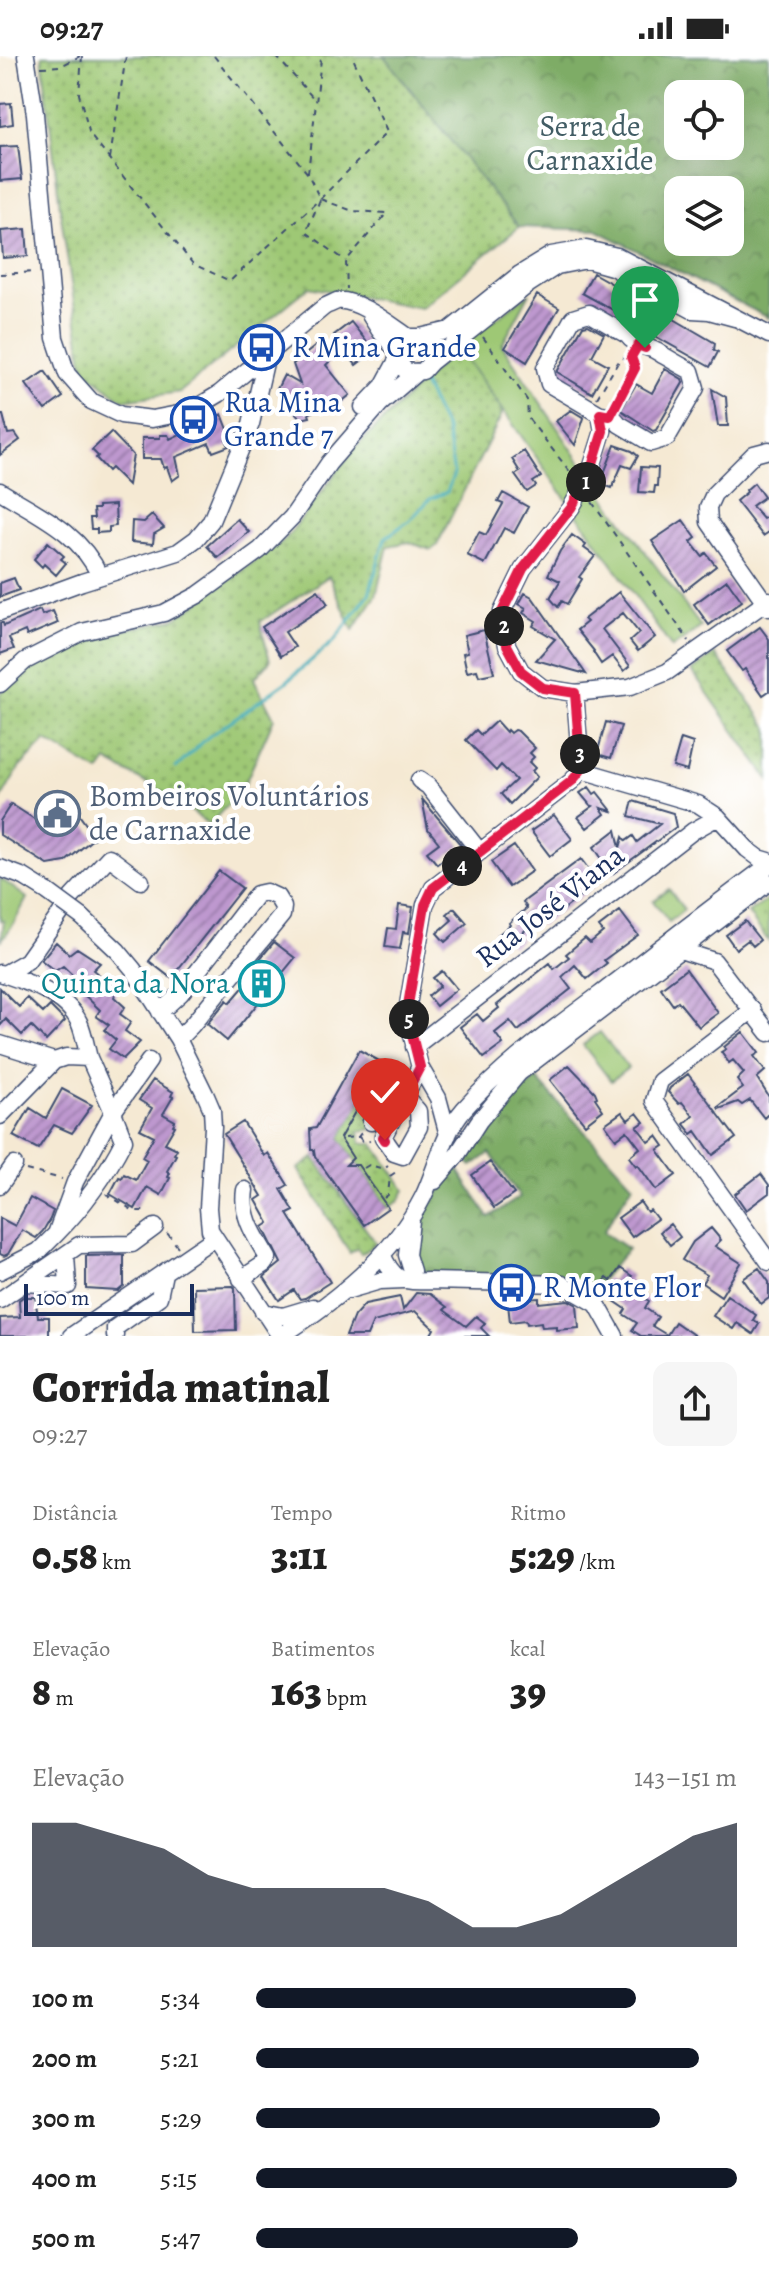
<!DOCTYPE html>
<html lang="pt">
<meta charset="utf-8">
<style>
body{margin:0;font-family:Alegreya,serif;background:#f6f6f6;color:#222;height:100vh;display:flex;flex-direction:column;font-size:30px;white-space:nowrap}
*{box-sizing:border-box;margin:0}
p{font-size:26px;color:#767676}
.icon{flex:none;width:44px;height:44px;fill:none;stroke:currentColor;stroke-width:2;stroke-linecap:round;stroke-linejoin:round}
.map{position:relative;height:1280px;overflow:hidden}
.drawer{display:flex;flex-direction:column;background:#fff;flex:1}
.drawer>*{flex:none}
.buttons{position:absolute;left:664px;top:24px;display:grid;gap:16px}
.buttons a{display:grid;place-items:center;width:80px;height:80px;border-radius:16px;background:#fff;box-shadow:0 8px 32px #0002;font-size:40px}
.scale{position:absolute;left:24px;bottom:20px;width:170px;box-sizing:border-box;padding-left:8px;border:4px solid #1b2f5e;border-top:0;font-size:22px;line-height:28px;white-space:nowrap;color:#1b2f5e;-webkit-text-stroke:6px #fff;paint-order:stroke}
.pin{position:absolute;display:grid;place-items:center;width:68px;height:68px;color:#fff;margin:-82px -34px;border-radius:50% 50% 50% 0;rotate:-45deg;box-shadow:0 0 8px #0007}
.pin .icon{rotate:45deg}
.km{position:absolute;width:40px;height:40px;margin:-20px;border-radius:50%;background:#222;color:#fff;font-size:22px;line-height:40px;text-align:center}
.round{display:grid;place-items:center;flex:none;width:84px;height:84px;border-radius:16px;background:#f6f6f6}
.overview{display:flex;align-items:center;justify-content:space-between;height:136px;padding:0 32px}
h1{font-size:44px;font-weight:800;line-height:60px}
.stats{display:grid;grid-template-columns:repeat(3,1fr);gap:12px;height:136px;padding:8px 32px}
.stats div{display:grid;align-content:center}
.stats b{font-size:40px;font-weight:800}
.stats small{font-size:22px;font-weight:400}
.stats p{font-size:22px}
.chart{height:224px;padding:16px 32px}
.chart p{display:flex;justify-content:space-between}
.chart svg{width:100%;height:144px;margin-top:8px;fill:#111827;opacity:.7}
ul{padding:0 32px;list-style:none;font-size:26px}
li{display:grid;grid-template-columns:128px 96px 1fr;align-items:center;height:60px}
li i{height:20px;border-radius:10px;background:#111827}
.status{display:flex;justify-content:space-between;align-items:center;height:56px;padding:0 40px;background:#fff;direction:ltr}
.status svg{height:22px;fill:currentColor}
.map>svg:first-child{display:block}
</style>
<div class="status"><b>09:27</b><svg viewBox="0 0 49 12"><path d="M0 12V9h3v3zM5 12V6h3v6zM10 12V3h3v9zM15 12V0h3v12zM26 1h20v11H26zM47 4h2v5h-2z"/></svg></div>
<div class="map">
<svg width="769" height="1280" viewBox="0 0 769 1280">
<defs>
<pattern id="grass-dots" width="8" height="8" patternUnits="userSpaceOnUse" patternTransform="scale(2)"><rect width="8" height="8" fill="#9ec875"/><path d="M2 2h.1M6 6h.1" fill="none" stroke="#80a363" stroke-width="1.8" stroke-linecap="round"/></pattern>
<pattern id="forest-crowns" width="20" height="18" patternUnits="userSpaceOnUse" patternTransform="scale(2)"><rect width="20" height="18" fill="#7eac66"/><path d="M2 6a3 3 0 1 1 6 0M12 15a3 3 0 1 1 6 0" fill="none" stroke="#668c57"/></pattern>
<pattern id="building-hatch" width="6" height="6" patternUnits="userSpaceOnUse" patternTransform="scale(2)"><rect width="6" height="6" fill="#be98cf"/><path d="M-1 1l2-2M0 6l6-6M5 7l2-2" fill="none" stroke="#9a7cab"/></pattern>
</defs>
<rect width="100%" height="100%" fill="#fff"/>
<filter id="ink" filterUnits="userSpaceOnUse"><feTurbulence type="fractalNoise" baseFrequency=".0125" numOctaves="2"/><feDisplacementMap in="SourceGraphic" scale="16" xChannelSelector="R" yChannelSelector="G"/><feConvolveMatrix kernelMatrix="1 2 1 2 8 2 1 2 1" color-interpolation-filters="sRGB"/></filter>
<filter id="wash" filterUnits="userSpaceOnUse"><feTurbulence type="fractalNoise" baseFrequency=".006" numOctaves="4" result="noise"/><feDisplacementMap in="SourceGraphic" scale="32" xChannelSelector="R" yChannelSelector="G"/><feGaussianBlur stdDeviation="1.8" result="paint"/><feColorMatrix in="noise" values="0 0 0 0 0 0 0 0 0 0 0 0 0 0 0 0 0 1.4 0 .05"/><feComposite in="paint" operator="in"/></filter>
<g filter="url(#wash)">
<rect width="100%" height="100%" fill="#f5e9d3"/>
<!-- grass -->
<path fill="url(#grass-dots)" stroke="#5c7c6a" stroke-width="2" d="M42,0H384L519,171L421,252L309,231L180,336L123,344L84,314L61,160Z
M458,291L503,356L437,489L431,494L409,486L388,490L376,540L353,574L329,520L260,566L270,605L254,623L274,662L243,732L209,769L176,743L107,705L99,716L46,685L19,712L0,745V637L40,605L91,581L174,563L285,484L356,391Z
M715,598L769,672V724L692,615Z
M769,843V886L748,857Z
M383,1007L399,1017L372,1073L359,1075L361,1087H373L405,1134L399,1145L388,1152L340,1082Z
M314,1102L376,1187L361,1198L357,1192L350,1197L298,1113Z"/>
<!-- forest -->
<path fill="url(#forest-crowns)" stroke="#4c6e62" stroke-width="2" fill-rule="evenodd" d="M384,0H769V262L597,174L519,171ZM678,38H730V90H678ZM678,134H730V186H678Z
M536,1022L633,1129L603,1176L628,1193L592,1235L572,1222L435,1220C425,1216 414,1212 411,1201C405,1177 443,1132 457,1112L489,1161L520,1141L490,1097L472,1110L462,1101L506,1051Z"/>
<!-- park -->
<path fill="#9ec875" stroke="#5c7c6a" stroke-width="2" d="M530,237L502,289L595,428L701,571L672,592L458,291Z
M0,822L27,842L14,867L1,885L4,865L0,864Z
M669,833L684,854L669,866L653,845Z
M600,976L628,1012L611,1025L583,989Z"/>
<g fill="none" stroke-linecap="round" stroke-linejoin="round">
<!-- stream -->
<path stroke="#3dacb9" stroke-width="3" d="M176,712L208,681L285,627L335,584L369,538L385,482L410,464L430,443L447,436L454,418L446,374L423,328"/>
</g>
<g id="blocks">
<!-- building -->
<path fill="url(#building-hatch)" d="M11,47L13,68L0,70V48Z
M18,90L22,123L0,125V91Z
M26,173L28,200L3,202L1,175Z
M593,217L646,247L637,264L633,265L582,237Z
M537,239L559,252L527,306L505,292Z
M667,259L715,287L714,294L718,296L710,311L655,280Z
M351,266L374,295L356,309L334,279Z
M588,269L604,278L592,300L608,309L592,337L557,316L583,270Z
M317,289L330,305L326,309L350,339L335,351L330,345L309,358L310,361L301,363L276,335L284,319L300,328L293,308Z
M665,313L682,323L683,327L656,374L653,375L621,354L636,328L652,337Z
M45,315L63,341L45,354L26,328Z
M712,333L726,341L728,370H718Z
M571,354L584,362L575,389L556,365Z
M222,358L231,381L226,383L229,390L213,396L209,387L176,401L180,419L172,425L167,411L164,412L161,403H142V382H160V379H168L170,383Z
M0,359H3L8,378L15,377L20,384L0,399Z
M111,376L133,399L128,429L111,412L108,415L96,402L98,400L92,394Z
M615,389L632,395L638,400L631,412L622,409L612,432L600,428Z
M524,395L541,421L533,426L536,430L527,436L515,419L520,416L512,403Z
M641,411L658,412L657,430H655L654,437L639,436Z
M754,427L764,441L752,450L763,463L769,459V476L763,480L736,445L747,436L746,434Z
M503,437L528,451L514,477L504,472L485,508L467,499L479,476L486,479L503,448L498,446Z
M115,449L116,470L109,471V476L97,477V473H91L90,462H94L93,453H98V450Z
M152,459L164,472L154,478L153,488L131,486L132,465L144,466Z
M237,463L249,476L218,502L207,490Z
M683,464L696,482L691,486L702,500L706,497L716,510L684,535L652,485Z
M572,479L586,489L584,492L595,500L579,521L582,523L567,548L562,545L558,551L550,542L560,525L548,519L560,495Z
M48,486L64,500L61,503L66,507L56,519L44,508L42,511L34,503Z
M14,522L19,534L0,541V527Z
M727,524L742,545L709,569L694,548Z
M318,534L328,548L285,576L295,591L281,600L262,571Z
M619,536L655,581L638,595L630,585L639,577L623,557L602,573L630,610L624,615L612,600L601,608L593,596L594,595L577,574L587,566L584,563Z
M525,537L532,541L586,618L536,604L555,583L533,570L536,565L523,557L526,552L519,548Z
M40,554L42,559L53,555L58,567L27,580L25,575L9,582L14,593L0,598V567H3L4,570Z
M760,571L769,583V635L763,639L745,613L742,615L727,595Z
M484,574L494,617L479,620L477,614L467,616L463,597L468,596L464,579Z
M496,665L506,676L507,674L510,677L514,674L518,675L535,692L530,697L534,701L529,706L535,712L532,715L537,721L510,748L501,738L516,724L501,709L496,715L466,684L476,674L481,679Z
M606,666L621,670L611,702L597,698Z
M681,683L693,687L687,715L673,711Z
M589,731L594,738L597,736L612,755L601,752L605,758L587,772L578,761L593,750L590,749L580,737Z
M422,743L461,789L437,808L427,796L439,787L428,773Z
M633,745L673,757L676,771L612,818L594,791L616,774L620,792L623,781L626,785L633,780L637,786L660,768L629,760Z
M11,748L53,775L77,756L95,781L65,806L48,809L0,779V765Z
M554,759L572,783L550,800L531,775Z
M514,790L532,815L509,831L491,806Z
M581,803L599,827L541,870L537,865L518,880L521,883L512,890L507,884L504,887L498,879L510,869L509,867L527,852L523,846Z
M219,815L242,832L171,922L149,905Z
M399,849L413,851L409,877L403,876L400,893L385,891L388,872L396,873Z
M454,852L467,867L445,886L437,877L452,864L447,858Z
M620,855L638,879L604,904L607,907L587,923L575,909L562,921L571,933L518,975L510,965L495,977L503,988L484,1002L460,971L477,958L483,965L499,952L497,949L550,907L554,913L569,901L566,898L585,882L590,887L603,876L599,871Z
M745,865L760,884L753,890L748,884L736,893L726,879Z
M56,886L69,898L77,892L100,907L93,914L117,933L114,941L125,951L120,958L131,966L125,975L140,986L123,1003L109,993L116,984L104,974L109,969L96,960L100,954L80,935L84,930L63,910L55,915L41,904Z
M274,886L295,902L227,985L207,968L227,944L230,947L259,913L254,910Z
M686,913L718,957L699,971L678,945L673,949L661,932Z
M442,915L457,933L436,950L428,940L440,930L433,922Z
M0,932L19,951L27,942L43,957L50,950L65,965L46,985L31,970L22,979L6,963L0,970Z
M743,976L759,997L754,1000L765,1015L757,1022L769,1041V1057L764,1062L750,1044L742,1049L738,1046L719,1053L718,1051L743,1032L737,1024L744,1017L733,1004L729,1007L721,996L726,993L724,991Z
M359,994L383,1007L340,1082L353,1102L346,1109H358L388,1152L364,1169L315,1100L314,1094H311L310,1073L316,1072Z
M569,1009L595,1036L597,1041L595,1042L603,1054L585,1068L550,1024Z
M688,1018L736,1082L713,1099L696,1075L692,1078L684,1068L693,1060L682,1046L679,1048L668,1036L670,1032Z
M153,1024L173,1036L171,1040L173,1041L163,1058L175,1065L173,1069L175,1070L165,1087L177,1093L174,1098L176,1099L167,1115L170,1117L168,1121L170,1122L161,1139L147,1131L135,1153L110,1138L119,1121L122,1122L124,1118L136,1124L147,1104L142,1101L154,1080L140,1073L152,1052L139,1044Z
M62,1033L92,1049L72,1077L54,1069L38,1093L13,1080L30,1052L46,1062Z
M622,1056L628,1064L637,1057L644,1066L637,1071L649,1086L657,1080L664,1090L658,1094L676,1119L656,1134L638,1109L636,1110L629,1101L640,1092L627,1075L616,1083L605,1068Z
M243,1066L264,1100L268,1097L288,1129L281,1133L294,1155L288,1158L330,1226L305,1242L300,1243L294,1234L279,1244L264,1221L281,1207L263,1171L269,1167L256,1144L262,1140L224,1078Z
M490,1106L514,1138L494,1152L472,1119Z
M761,1118L769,1129V1137L746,1154L735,1138Z
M30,1142L53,1155L50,1163L43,1175L36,1182L22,1174L8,1198L4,1200L0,1198V1162L15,1170Z
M640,1146L647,1156L650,1154L657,1163L632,1181L618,1162Z
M670,1168L680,1181L670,1189L660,1176Z
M711,1172L721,1184L715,1190L741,1207L721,1240L702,1227L707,1219L682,1204L693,1186Z
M124,1199V1230L118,1235L86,1233V1200Z
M620,1212L632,1220L629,1224L641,1232L637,1237L649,1245L645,1252L658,1261L652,1270L667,1279L675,1266L695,1280H641L632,1274L637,1267L623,1258L626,1253L598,1234L607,1222L611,1225Z
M759,1212L769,1226V1242L761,1248L743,1223Z
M233,1230L235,1232L236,1274L195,1275L194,1231Z
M416,1237L430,1238L447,1251L444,1254L466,1270L476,1260L485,1267L481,1272L489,1280H430L434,1273L415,1255L373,1266L367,1280H346L354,1260L365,1248L400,1241L403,1254Z
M524,1238V1243L539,1242V1247L568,1244L577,1249L579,1272L557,1274V1270L542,1271L541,1266L527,1268L526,1264L510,1266L507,1239Z
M727,1239L756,1259L753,1264L759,1268L753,1278L737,1267L733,1273L713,1260Z
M23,1241H35L38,1261H49V1280H0V1262L20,1261L19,1244Z"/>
</g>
</g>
<g filter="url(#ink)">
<use href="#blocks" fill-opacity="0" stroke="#3c4b70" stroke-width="2"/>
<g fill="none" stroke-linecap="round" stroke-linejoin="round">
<defs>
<path id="minor" d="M26,0L35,58L55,282L67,318L91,345L121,359L152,363L189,356L219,338L324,251C325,250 335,246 337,245C357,242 392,270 409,281
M589,257L627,279C635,290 645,289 656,295C668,302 679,309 691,315L696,332L667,382L651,387L619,368C615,362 608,358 600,358L549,328L545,312L573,262Z
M370,259L380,275L397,295
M735,262L709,255L692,254L612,211L587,204L557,210L529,228L431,306L423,315L411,316L405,314L397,304L398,290L409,281H420L450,274L520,218L551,199L586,193L617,200L769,279
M627,279L646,272L664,239L673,235
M363,351L383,330L397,304
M600,358L603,375L589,420L571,452L523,513L502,556L507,589L521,615L543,632L575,637L630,631L667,616L769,544
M769,394L754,398L714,438L708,451L709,466L769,552
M0,435C39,459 80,476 100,520
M0,556L82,526L178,496L196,483L211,465L251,368L267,298
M0,628L25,605L82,576L164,557L198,539L260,494L292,461L329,407L380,348L417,316
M581,714L698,748L718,761L747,793L759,802L769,805
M419,724L428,730L480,796
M0,812L24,821L48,836
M82,861L118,895L133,913L178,983L206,1040L212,1054L213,1071L208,1152L210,1174L280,1280
M680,894L714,905L769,977
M0,917C27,926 66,938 79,966C84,977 86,991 89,1002
M4,918L27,905L72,841L109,801L141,825
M753,954L660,1025L654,1045L769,1206
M160,956L181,937L257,838L266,836L277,841L283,851L282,859L192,969L178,983
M0,988L54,1005
M414,991L693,775L718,761
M404,1039L418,1055L419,1071L403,1100L394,1097L383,1081L420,1011
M113,1056L124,1084C106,1119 84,1150 56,1178L75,1126Z
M113,1056L149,1005
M0,1060L54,1005L66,1001L89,1002L113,1056
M371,1066L387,1038L406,1037
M448,1079L438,1042L420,1011L409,967L408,949L425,849L433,832L572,725L581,714L575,637
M435,1125L457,1099L479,1065L519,1017L769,826
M0,1129L14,1109
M411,1165L407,1199L412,1215
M382,1198C393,1223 401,1227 428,1225L562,1228L597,1248L615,1280
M0,1215L39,1195L56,1178
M241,1223L264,1208L268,1202C255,1180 241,1161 245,1134
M26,1227L68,1230L66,1199
M349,1234L380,1225L404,1224
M0,1244L79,1189L132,1188L155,1171
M263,1256L283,1260L313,1251
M71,1280L214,1182
M115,1280V1272L159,1241L164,1217
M281,1280C335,1245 393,1200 423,1141C437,1112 443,1077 464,1053C504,1008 552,974 599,939C656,895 712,851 769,809"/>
</defs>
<!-- minor casing -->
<use href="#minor" stroke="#3c4b70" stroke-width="19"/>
<!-- path -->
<path stroke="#3c4b70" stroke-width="2" stroke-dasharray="6 6" stroke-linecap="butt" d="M82,0L79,38L90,79L193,208L230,225L320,143L387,76L352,0
M214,0L308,118L320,143L353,155L387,157L346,205L347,233
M276,0L315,44
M41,11L61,10L80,0
M110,102L126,0
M308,117L321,3L320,0
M320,144L306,176L346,205
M0,218L35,216
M483,281L527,344L528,362L574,421
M597,342L620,303L631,300
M617,346L635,312L631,302
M592,446L689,585
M379,1019L383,1022L398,1015L402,1017
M359,1081L363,1086L370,1085
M345,1082L358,1081L361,1077
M364,1112L369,1109L384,1113L388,1110
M26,1114L62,1123
M106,1138L134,1155H148
M384,1142L388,1139L390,1120L396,1116L394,1113
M167,1177L178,1191"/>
<!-- minor -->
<use href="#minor" stroke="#fff" stroke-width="16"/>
<defs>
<path id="minor-bridge" d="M48,836L82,861"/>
</defs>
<!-- minor-bridge casing -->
<use href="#minor-bridge" stroke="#3c4b70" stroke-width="19" stroke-linecap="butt"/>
<!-- minor-bridge -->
<use href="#minor-bridge" stroke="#fff" stroke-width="16"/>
</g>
</g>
<g fill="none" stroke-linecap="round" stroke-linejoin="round" filter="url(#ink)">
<defs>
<path id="route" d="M385,1084L383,1081L420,1011L409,967L408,949L425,849L433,832L572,725L581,714L575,637L543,632L521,615L507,589L502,556L523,513L571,452L589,420L603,375L600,358L610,360L635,312L631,301L638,289L645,292"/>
</defs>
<!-- route casing -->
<use href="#route" stroke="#fff" stroke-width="16"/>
<!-- route -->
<use href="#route" stroke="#e11d48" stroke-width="10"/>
</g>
<!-- icons -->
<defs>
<symbol id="bus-ring" viewBox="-11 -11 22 22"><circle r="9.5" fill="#fff" stroke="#1a4fb4" stroke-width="1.5"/><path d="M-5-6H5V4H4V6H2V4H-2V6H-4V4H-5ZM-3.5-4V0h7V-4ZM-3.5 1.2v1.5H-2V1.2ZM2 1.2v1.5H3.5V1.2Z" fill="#1a4fb4"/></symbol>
<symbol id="civic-ring" viewBox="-11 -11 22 22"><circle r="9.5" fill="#fff" stroke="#5c6f8a" stroke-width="1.5"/><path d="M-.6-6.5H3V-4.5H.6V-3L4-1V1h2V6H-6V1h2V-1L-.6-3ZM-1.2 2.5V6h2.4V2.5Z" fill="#5c6f8a"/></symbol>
<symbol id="building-ring" viewBox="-11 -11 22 22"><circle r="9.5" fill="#fff" stroke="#0f9aa8" stroke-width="1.5"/><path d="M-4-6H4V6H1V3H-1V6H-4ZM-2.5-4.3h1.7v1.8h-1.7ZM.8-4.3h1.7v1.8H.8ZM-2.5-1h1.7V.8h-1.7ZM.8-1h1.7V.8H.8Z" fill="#0f9aa8"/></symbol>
</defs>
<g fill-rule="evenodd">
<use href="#bus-ring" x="236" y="266" width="51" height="51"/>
<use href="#bus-ring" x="168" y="338" width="51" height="51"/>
<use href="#civic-ring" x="32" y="732" width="51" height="51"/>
<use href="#building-ring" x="236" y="902" width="51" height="51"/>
<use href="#bus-ring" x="486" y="1206" width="51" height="51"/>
</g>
<g text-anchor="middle" stroke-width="8" stroke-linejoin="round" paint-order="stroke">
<!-- park labels -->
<g font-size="30" fill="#425d65" stroke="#fff">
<text x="590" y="80">Serra de<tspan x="590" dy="34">Carnaxide</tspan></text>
</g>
<!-- transit labels -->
<g font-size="30" fill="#164399" stroke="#fff" text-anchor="start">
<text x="292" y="301">R Mina Grande</text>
<text x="224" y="356">Rua Mina<tspan x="224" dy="34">Grande 7</tspan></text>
<text x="543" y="1241">R Monte Flor</text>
</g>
<!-- service labels -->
<g font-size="30" fill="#4e5e75" stroke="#fff" text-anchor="start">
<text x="89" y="750">Bombeiros Voluntários<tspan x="89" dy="34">de Carnaxide</tspan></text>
</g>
<!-- street labels -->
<g font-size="30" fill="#1b2f5e" stroke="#fff">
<text transform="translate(550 850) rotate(-38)" y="10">Rua José Viana</text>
</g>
<!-- culture labels -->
<g font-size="30" fill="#0d838f" stroke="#fff" text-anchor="end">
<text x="230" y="937">Quinta da Nora</text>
</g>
</g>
</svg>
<div class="buttons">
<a><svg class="icon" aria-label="locate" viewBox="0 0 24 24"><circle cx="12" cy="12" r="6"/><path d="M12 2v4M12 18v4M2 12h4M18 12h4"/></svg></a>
<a><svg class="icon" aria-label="layers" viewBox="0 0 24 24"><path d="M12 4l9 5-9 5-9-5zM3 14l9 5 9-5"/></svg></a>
</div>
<div class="scale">100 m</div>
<div class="pin" style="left:645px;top:292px;background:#1e9e55"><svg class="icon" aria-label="arrive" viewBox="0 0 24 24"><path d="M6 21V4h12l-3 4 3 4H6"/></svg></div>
<div class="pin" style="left:385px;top:1084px;background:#d93025"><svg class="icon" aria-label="check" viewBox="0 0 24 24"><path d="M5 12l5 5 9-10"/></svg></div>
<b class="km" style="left:586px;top:426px">1</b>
<b class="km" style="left:504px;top:570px">2</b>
<b class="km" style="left:580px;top:698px">3</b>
<b class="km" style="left:462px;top:810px">4</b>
<b class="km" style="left:409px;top:963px">5</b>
</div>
<section class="drawer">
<div class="overview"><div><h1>Corrida matinal</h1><p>09:27</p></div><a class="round"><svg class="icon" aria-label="share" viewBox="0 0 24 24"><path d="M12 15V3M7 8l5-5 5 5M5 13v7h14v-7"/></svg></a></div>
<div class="stats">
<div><p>Distância</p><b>0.58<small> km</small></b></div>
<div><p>Tempo</p><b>3:11</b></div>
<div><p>Ritmo</p><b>5:29<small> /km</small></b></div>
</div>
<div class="stats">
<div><p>Elevação</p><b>8<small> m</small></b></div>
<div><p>Batimentos</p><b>163<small> bpm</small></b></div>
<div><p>kcal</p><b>39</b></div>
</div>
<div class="chart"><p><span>Elevação</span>143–151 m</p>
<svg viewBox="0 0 160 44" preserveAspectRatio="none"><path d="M0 44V6L10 6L20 10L30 14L40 22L50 26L60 26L70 26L80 26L90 30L100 38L110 38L120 34L130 26L140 18L150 10L160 6V44z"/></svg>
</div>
<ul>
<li><b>100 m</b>5:34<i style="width:79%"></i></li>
<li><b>200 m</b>5:21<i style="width:92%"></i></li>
<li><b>300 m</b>5:29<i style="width:84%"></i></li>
<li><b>400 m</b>5:15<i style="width:100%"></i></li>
<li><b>500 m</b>5:47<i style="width:67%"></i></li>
</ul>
</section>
